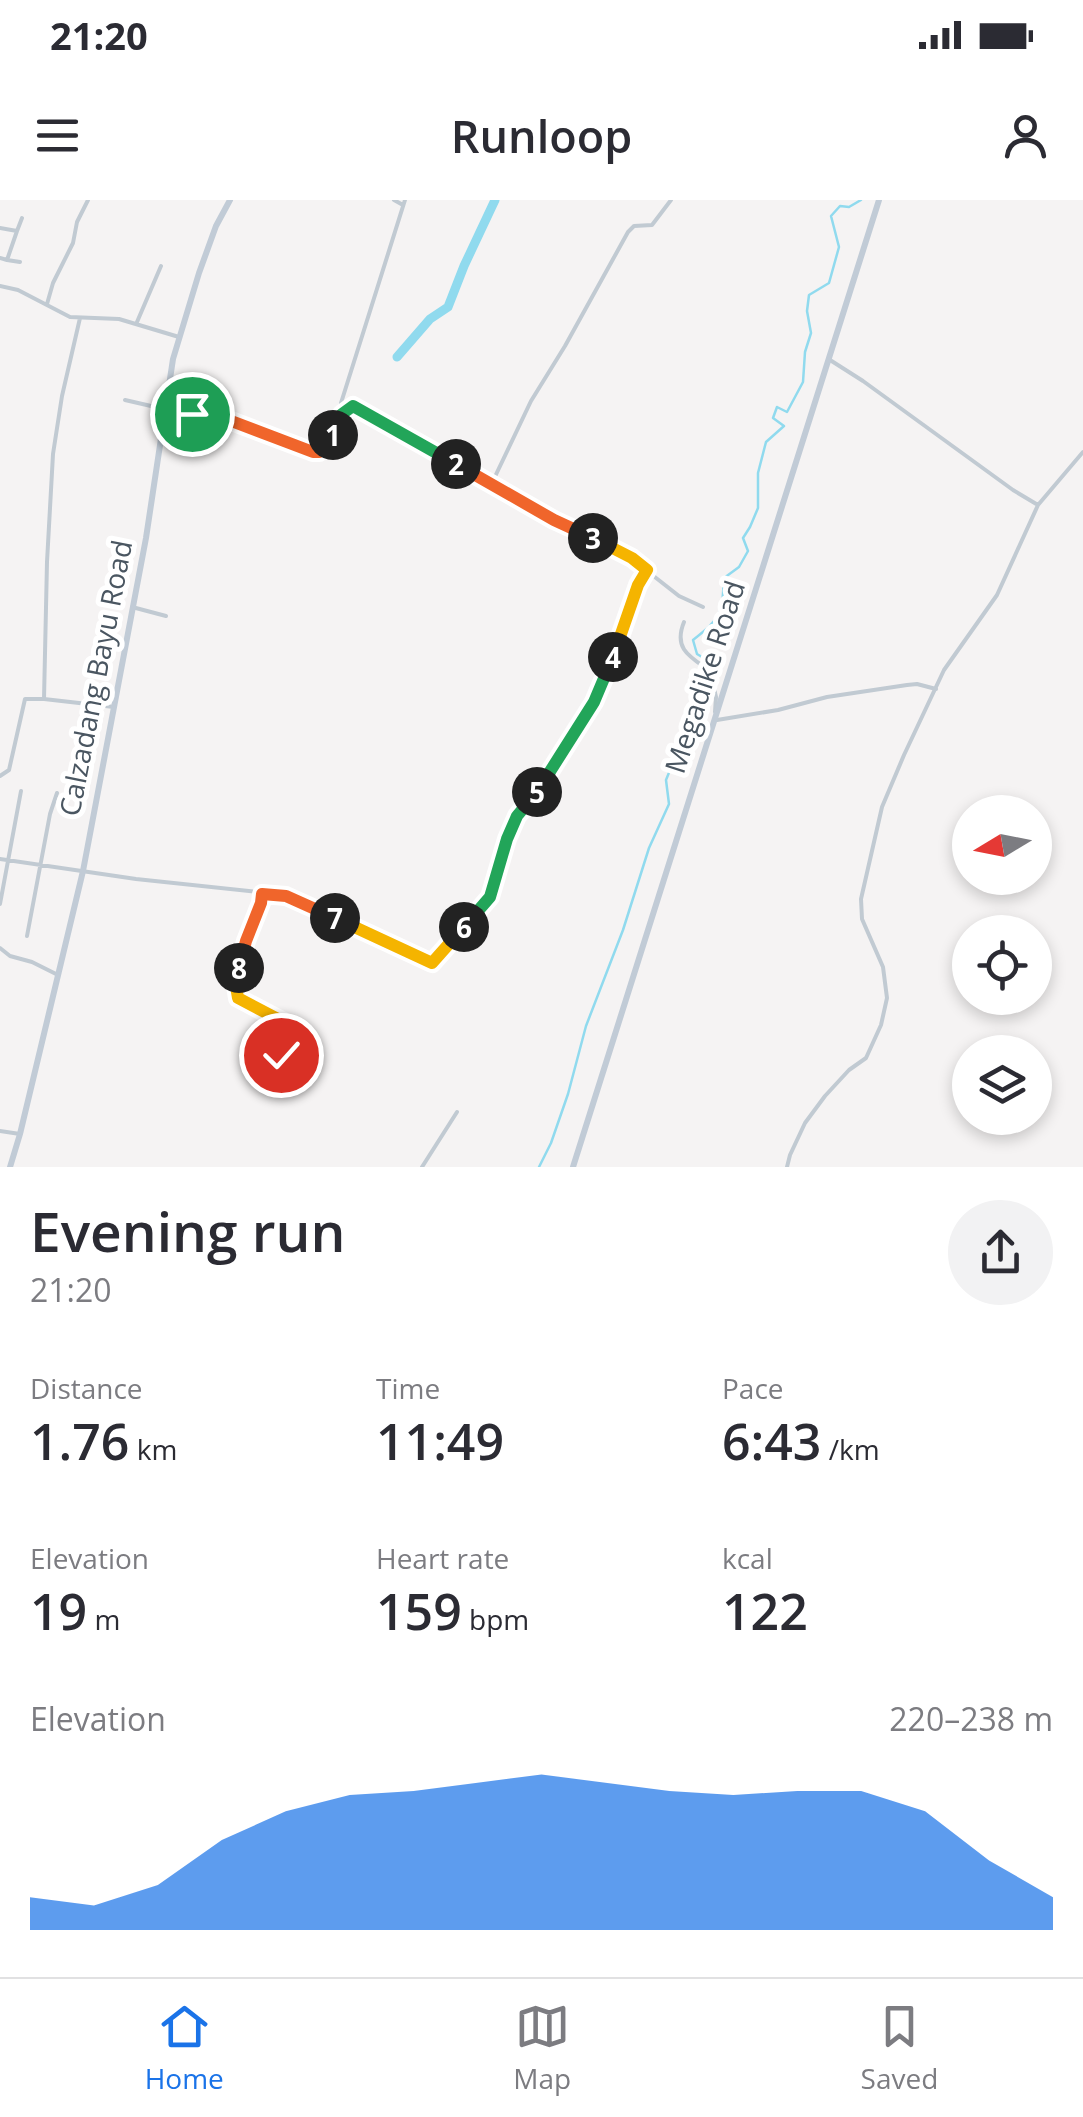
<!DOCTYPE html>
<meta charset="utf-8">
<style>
body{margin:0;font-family:"Open Sans",sans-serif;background:#f2f2f3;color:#2b2b33;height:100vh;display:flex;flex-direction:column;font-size:38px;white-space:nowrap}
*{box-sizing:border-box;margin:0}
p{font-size:32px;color:#7c7c81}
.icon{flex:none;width:55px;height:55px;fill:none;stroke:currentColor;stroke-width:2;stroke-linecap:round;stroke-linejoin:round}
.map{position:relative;height:967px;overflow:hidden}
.details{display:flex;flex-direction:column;background:#fff;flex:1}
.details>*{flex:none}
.needle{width:65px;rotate:260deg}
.buttons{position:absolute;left:952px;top:595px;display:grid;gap:20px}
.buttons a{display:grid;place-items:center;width:100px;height:100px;border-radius:50%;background:#fff;box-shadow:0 5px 15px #0003;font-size:50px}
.pin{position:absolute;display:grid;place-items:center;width:85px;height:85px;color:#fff;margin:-42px;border:5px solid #fff;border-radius:50%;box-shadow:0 2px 10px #0007}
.km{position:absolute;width:50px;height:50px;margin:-25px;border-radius:50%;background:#222;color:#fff;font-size:28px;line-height:50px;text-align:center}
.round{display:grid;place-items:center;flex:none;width:105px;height:105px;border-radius:52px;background:#f2f2f3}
.head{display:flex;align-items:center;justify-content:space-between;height:170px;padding:0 30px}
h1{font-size:55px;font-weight:600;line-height:75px}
.stats{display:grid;grid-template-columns:repeat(3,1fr);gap:15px;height:170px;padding:10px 30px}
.stats div{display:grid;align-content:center}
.stats b{font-size:50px;font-weight:600}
.stats small{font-size:28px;font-weight:400}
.stats p{font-size:28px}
.chart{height:280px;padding:20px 30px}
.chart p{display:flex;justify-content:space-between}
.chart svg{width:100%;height:180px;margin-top:10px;fill:#1a73e8;opacity:.7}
.status{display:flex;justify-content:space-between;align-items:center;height:70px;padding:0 50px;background:#fff;direction:ltr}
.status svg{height:28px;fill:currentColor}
header{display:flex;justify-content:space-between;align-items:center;height:130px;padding:0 30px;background:#fff;font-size:45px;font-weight:600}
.tab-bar{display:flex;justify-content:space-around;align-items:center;height:140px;border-top:2px solid #e1e1e2;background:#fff;font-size:28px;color:#7c7c81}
.tab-bar a{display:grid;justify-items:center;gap:5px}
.tab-bar .on{color:#1a73e8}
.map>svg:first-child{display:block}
</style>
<div class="status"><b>21:20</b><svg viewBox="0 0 49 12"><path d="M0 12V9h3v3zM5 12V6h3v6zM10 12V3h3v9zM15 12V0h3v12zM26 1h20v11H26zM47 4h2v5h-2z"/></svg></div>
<header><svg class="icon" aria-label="menu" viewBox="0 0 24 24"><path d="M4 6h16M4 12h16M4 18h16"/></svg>Runloop<svg class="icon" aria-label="person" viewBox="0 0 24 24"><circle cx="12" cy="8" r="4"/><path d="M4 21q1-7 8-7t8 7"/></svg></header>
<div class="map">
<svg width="1083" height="967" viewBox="0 0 1083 967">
<rect width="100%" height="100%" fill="#f5f3f3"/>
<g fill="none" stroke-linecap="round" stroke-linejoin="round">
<!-- stream -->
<path stroke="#90daee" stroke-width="2.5" d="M539,967L551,943L568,894L586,826L623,730L649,648L669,604L666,580L692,516L707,460L697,454L693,440C722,417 722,415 724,378L739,367L748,351L743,338L750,327L758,308V273L766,242L784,226L773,218L777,207L787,212L803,182L805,152L811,133L807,111L809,95L829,83L839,47L831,16L840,6L849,7L861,0"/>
<!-- river -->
<path stroke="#90daee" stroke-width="9" d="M397,157L430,119L448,107L464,66L495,0"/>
<!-- street -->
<path stroke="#c1cad2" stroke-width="4" d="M394,0L403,5
M0,28L17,31L7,60L0,58
M17,31L22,18
M7,60L20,62
M0,86L18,90L70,117L119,119L179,137
M47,104L53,83L73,43L77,22L88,0
M137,122L161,66
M830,160L863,181L1013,290L1038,305
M125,200L164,209L220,217L313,253H319L330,243L342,214L353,205L554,320L623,352L679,396L703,407
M342,214L341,203L405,0
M220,217L222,193
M491,285L531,201L565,146L628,32L634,26L652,25L671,0
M132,407L166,416
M684,422C673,449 690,457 710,471L716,497L715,512
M44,499L47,362L53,254L62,196L80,118
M717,520L778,510L827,497L907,485L917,484L936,489
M0,576L9,570L25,499H44L114,507
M0,659L136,679L278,694L324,713L419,759L434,762L490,697L507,639L517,616L546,579L594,503L624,426L638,385L647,369
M262,694C261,705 256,714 252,724C244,746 235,771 236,795L242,801L295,828L281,855
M0,704L21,591
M27,736L50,614L57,593
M0,748L10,756L32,762L58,775
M0,931L20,934
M422,967L457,912
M787,967L790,955L805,923L825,896L849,870L866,858L881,825L887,798L883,767L862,719L861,699L882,607L904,555L944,470L997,395L1038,305L1083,252"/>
<!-- secondary -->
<path stroke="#c1cbd6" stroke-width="6" d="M10,967L20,934L83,671L146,338L173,159L199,73L216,26L230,0
M573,967L879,0"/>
</g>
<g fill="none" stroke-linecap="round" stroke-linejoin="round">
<defs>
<path id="split-1" d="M192,214L226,219L313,252H319L330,242L333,235"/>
<path id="split-2" d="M333,235L342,214L353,206L456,264"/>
<path id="split-3" d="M456,264L554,320L593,338"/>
<path id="split-4" d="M593,338L632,358L647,370L638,385L613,457"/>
<path id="split-5" d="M537,592L594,502L613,457"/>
<path id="split-6" d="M464,727L490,697L507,639L517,616L537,592"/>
<path id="split-7" d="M335,718L432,763L464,727"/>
<path id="split-8" d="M239,768L246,741L261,703L262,694L286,696L335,718"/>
<path id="split-9" d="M239,768L236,786L238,798L295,828L281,855"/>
</defs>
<!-- split-1 casing -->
<use href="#split-1" stroke="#fff" stroke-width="20"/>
<!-- split-2 casing -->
<use href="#split-2" stroke="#fff" stroke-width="20"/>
<!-- split-3 casing -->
<use href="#split-3" stroke="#fff" stroke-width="20"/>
<!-- split-4 casing -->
<use href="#split-4" stroke="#fff" stroke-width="20"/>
<!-- split-5 casing -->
<use href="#split-5" stroke="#fff" stroke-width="20"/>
<!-- split-6 casing -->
<use href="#split-6" stroke="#fff" stroke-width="20"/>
<!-- split-7 casing -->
<use href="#split-7" stroke="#fff" stroke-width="20"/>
<!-- split-8 casing -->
<use href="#split-8" stroke="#fff" stroke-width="20"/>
<!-- split-9 casing -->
<use href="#split-9" stroke="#fff" stroke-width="20"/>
<!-- split-1 -->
<use href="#split-1" stroke="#f0652b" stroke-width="12"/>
<!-- split-2 -->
<use href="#split-2" stroke="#22a559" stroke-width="12"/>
<!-- split-3 -->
<use href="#split-3" stroke="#f0652b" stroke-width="12"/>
<!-- split-4 -->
<use href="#split-4" stroke="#f5b400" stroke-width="12"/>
<!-- split-5 -->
<use href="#split-5" stroke="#22a559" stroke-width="12"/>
<!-- split-6 -->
<use href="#split-6" stroke="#22a559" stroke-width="12"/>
<!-- split-7 -->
<use href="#split-7" stroke="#f5b400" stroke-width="12"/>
<!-- split-8 -->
<use href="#split-8" stroke="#f0652b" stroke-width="12"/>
<!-- split-9 -->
<use href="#split-9" stroke="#f5b400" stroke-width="12"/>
</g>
<g text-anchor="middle" stroke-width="10" stroke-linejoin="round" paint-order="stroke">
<!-- street labels -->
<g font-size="28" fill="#4a5661" stroke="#fff">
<text transform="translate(705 477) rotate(-72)" y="10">Megadike Road</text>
<text transform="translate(96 478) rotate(-79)" y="10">Calzadang Bayu Road</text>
</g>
</g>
</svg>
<div class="buttons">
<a><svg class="needle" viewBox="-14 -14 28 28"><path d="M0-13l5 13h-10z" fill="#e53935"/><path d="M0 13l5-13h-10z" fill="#7c7c81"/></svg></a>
<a><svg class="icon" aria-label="locate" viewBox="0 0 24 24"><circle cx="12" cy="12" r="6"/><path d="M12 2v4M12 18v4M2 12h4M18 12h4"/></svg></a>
<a><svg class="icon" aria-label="layers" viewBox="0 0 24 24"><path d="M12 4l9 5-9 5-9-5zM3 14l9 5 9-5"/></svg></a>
</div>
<div class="pin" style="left:192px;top:214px;background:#1e9e55"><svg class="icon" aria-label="arrive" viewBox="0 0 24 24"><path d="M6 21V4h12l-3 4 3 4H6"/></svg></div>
<div class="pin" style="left:281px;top:855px;background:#d93025"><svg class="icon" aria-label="check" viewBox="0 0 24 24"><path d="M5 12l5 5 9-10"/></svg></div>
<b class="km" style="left:333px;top:235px">1</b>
<b class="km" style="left:456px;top:264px">2</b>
<b class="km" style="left:593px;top:338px">3</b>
<b class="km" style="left:613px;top:457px">4</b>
<b class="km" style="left:537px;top:592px">5</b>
<b class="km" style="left:464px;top:727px">6</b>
<b class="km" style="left:335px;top:718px">7</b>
<b class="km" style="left:239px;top:768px">8</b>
</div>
<section class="details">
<div class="head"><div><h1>Evening run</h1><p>21:20</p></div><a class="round"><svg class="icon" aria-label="share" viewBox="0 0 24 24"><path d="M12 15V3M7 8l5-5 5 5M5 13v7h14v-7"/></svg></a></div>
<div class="stats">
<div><p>Distance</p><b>1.76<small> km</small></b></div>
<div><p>Time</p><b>11:49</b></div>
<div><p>Pace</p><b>6:43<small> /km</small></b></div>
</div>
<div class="stats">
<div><p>Elevation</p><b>19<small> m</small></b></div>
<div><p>Heart rate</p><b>159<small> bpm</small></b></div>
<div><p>kcal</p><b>122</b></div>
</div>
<div class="chart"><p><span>Elevation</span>220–238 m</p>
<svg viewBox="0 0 160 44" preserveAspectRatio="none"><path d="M0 44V36L10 38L20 33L30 22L40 15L50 11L60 10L70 8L80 6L90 8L100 10L110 11L120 10L130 10L140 15L150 27L160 36V44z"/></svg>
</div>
</section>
<nav class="tab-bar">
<a class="on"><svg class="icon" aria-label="home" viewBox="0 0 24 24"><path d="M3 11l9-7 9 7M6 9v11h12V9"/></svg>Home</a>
<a><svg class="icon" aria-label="map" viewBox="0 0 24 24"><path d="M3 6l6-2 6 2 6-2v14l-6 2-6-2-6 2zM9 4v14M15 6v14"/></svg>Map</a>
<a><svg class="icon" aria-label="saved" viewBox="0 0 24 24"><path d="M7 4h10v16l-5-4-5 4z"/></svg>Saved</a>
</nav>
